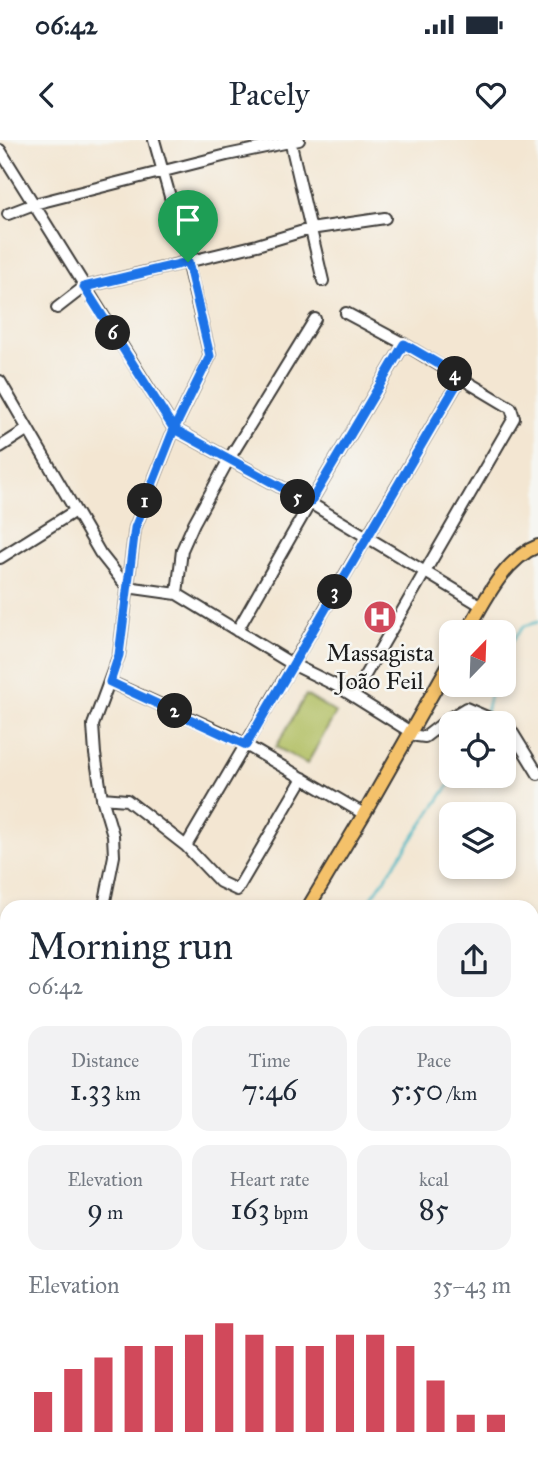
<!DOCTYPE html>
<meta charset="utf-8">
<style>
body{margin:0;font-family:"IM FELL Great Primer",serif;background:#f2f2f3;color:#1f2937;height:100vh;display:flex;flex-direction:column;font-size:26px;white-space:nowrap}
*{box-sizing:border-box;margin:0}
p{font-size:23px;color:#747a83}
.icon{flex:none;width:38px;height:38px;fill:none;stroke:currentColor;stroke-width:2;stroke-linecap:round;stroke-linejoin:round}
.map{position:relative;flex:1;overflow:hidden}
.details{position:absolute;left:0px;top:760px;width:539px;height:569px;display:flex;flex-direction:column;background:#fff;border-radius:21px 21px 0 0;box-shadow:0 4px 10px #0003}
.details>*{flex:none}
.needle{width:46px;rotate:23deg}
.fabs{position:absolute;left:439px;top:480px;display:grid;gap:14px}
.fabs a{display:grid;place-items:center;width:77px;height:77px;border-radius:14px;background:#fff;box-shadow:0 4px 10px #0003;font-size:35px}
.pin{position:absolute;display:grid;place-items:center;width:60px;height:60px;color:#fff;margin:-72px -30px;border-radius:50% 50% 50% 0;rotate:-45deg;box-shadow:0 0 7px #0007}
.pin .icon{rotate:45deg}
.km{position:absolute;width:35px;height:35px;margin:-18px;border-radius:50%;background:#222;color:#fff;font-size:19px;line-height:35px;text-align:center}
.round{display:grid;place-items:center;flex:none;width:74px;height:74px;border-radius:21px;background:#f2f2f3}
.headline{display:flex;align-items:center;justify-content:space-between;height:119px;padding:0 28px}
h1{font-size:38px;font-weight:600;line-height:52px}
.figures{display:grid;grid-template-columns:repeat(3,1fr);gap:10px;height:119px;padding:7px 28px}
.figures div{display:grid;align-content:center;border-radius:18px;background:#f2f2f3;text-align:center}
.figures b{font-size:30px;font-weight:600}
.figures small{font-size:19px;font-weight:400}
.figures p{font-size:19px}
.chart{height:196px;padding:14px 28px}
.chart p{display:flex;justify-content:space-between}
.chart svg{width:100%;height:126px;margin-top:7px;stroke:#d1495b;stroke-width:6}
.status{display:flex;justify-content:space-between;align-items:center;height:49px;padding:0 35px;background:#fff;direction:ltr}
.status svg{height:19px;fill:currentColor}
header{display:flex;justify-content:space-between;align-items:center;height:91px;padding:0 28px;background:#fff;font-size:32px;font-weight:600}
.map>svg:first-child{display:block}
</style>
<div class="status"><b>06:42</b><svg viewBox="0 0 49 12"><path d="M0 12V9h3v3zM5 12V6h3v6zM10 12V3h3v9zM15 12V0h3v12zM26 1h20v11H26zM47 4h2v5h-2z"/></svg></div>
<header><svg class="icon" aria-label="back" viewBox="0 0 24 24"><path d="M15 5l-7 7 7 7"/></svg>Pacely<svg class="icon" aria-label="heart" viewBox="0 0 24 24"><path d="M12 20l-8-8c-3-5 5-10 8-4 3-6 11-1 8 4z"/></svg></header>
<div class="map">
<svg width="538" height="1327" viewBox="0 0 538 1327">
<rect width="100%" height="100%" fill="#f6f6f2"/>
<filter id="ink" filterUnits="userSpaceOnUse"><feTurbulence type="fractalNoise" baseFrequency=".0143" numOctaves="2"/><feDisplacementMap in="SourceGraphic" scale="14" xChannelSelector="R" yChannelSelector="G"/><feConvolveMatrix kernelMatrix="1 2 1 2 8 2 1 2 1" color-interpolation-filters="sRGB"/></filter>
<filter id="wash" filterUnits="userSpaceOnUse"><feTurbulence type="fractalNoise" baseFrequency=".00686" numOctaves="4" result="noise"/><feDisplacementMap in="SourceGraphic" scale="28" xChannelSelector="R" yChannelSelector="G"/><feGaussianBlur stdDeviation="1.57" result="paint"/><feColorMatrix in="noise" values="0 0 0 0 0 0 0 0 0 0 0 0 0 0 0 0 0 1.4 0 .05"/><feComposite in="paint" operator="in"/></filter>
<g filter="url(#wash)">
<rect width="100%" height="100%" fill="#f3e6d2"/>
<!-- green -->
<path fill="#b0be60" stroke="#666d3e" stroke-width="2" d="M306,555L336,573L307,624L276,607Z"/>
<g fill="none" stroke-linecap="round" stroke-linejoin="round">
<!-- stream -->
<path stroke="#47b5c1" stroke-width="2.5" d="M504,511L524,486L538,482
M486,572L493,544
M366,766L456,635
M508,1321L517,1327"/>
</g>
</g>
<g filter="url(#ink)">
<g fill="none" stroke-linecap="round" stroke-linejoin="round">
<defs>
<path id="minor" d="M290,0L323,141
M0,10L174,289L310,363L482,466
M8,74L34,64L227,15L299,0
M57,168L84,147L257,105L310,89L385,78
M346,173L404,204L511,268L514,278L353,556
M0,241L100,413L127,447L177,454L292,524L337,546L417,596L425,597L451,577L466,568L501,583
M0,307L28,289
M0,418L75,371
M177,454L182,410L194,383L229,319L315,179
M237,491L310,363L404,204
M110,542L232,597L364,674
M504,584L509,587L538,634
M102,658L127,660L186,706L220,742L237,750L303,638
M186,706L461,237
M104,766L114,716L113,695L102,658L95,614L93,585L119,515L135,388L174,289L210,216L180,92L154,0
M0,834L7,832
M0,1106L7,1102
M0,1135L7,1160
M0,1245L7,1241
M329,1321L333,1327"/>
<path id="major" d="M467,492C484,462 504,419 538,406
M309,766L364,674L452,519
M141,1321L142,1327"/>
</defs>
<!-- minor casing -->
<use href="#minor" stroke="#3c3a37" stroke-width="14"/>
<!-- major casing -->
<use href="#major" stroke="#3c3a37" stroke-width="16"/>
<!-- minor -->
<use href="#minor" stroke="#fff" stroke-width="10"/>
<!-- major -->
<use href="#major" stroke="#f4c16a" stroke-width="12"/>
</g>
</g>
<g fill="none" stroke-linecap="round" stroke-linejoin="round" filter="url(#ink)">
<defs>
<path id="route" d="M188,122L210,216L174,289L135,388L119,515L110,542L246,605L461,237L404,204L310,363L174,289L84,147L188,122"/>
</defs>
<!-- route casing -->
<use href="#route" stroke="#fff" stroke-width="14"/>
<!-- route -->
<use href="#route" stroke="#1a73e8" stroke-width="9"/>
</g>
<!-- icons -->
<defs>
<symbol id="hospital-disc" viewBox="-11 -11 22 22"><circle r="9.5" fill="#d1495b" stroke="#f6f6f2"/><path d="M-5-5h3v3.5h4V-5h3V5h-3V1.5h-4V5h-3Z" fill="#fff"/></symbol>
</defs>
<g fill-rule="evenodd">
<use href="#hospital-disc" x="361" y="458" width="38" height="38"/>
</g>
<g text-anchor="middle" stroke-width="5" stroke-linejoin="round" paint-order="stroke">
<!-- poi labels -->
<g font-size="24" fill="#1c1c1c" stroke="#f6f6f2">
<text x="380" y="521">Massagista<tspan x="380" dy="28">João Feil</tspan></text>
</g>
</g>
</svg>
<div class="fabs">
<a><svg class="needle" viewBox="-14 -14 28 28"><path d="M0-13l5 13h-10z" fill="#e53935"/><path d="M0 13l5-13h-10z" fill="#747a83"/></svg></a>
<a><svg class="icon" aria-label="locate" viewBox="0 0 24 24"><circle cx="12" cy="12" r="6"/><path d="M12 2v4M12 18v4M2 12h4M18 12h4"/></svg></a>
<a><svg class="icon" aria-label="layers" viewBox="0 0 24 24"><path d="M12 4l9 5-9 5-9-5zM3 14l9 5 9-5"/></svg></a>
</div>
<div class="pin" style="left:188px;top:122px;background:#1e9e55"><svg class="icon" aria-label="arrive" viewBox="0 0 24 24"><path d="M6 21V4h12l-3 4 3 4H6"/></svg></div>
<b class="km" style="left:145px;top:361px">1</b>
<b class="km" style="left:175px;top:571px">2</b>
<b class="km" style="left:335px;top:452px">3</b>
<b class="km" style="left:455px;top:234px">4</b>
<b class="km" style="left:298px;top:357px">5</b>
<b class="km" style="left:113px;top:193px">6</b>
<section class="details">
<div class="headline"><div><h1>Morning run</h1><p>06:42</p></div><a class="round"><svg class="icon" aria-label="share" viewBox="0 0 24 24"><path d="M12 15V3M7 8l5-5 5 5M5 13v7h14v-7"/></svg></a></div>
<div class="figures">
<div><p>Distance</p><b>1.33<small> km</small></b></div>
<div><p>Time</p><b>7:46</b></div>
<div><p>Pace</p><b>5:50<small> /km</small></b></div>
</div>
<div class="figures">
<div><p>Elevation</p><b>9<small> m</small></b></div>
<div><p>Heart rate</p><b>163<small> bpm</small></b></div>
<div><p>kcal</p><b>85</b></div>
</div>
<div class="chart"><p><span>Elevation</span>35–43 m</p>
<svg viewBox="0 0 160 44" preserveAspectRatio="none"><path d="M5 44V30M15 44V22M25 44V18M35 44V14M45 44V14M55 44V10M65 44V6M75 44V10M85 44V14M95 44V14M105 44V10M115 44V10M125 44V14M135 44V26M145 44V38M155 44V38"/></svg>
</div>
</section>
</div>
